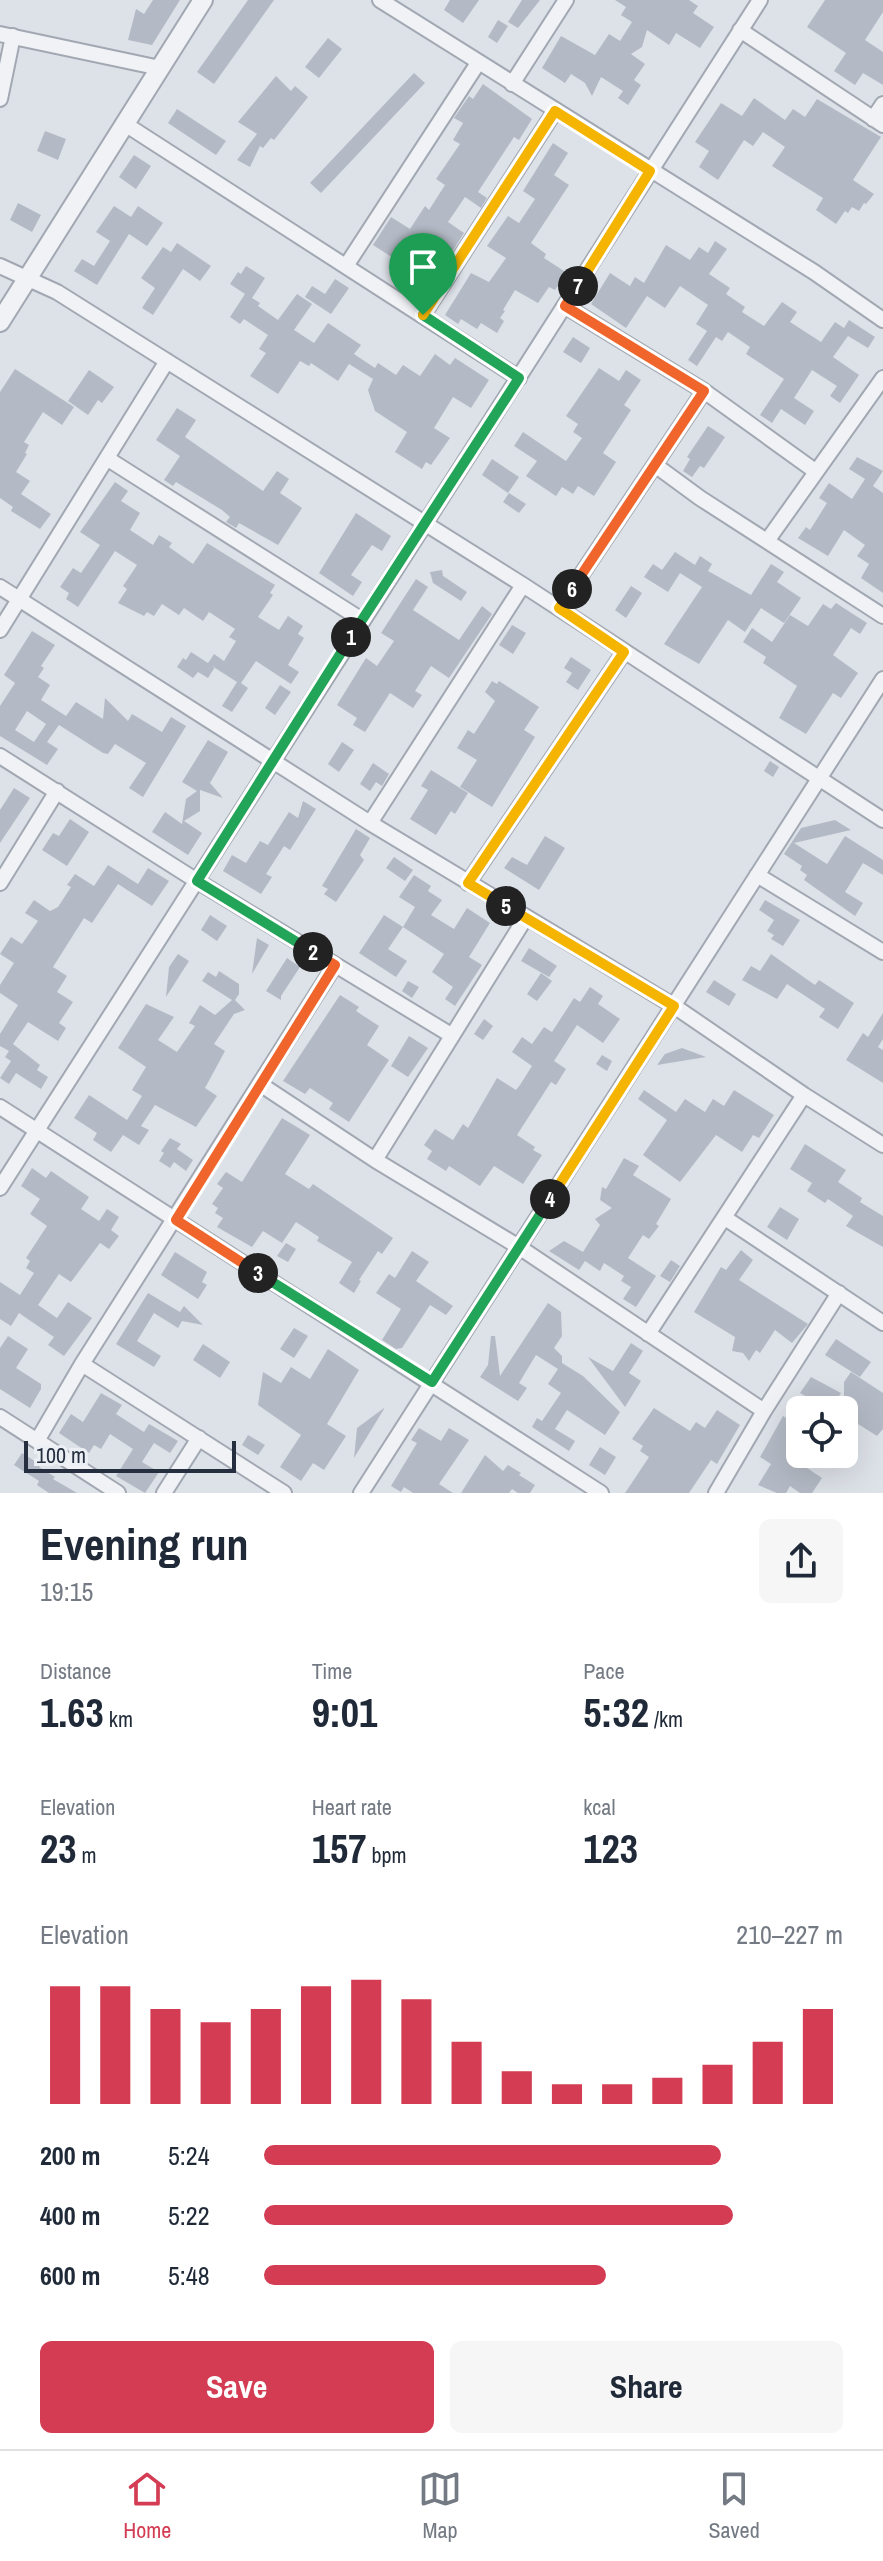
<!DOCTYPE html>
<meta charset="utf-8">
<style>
body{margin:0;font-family:"Archivo Narrow",sans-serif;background:#f6f6f7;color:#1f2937;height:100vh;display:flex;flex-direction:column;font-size:30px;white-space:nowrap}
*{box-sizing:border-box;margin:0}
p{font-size:26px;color:#747a83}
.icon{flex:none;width:44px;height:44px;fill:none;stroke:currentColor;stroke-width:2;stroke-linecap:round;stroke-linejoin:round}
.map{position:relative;height:1493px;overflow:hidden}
.details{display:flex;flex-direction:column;background:#fff;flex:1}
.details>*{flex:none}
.fabs{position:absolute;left:786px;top:1396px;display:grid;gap:16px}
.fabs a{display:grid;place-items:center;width:72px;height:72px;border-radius:12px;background:#fff;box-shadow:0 8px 32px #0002;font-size:40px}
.scale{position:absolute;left:24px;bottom:20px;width:212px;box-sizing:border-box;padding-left:8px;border:4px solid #262f3f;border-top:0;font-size:22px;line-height:28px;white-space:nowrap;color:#262f3f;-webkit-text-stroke:6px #ecf0f5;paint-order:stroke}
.pin{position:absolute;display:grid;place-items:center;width:68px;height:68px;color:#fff;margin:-82px -34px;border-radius:50% 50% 50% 0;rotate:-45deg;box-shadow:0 0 8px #0007}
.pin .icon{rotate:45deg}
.km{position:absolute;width:40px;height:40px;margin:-20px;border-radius:50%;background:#222;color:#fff;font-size:22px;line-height:40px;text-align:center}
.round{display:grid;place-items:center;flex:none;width:84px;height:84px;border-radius:12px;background:#f6f6f7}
.summary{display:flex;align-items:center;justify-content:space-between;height:136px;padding:0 40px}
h1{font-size:44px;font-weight:700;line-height:60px}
.figures{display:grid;grid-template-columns:repeat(3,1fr);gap:12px;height:136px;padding:8px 40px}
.figures div{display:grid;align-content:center}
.figures b{font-size:40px;font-weight:700}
.figures small{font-size:22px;font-weight:400}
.figures p{font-size:22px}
.chart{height:224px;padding:16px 40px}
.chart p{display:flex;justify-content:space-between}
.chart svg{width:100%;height:144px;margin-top:8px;stroke:#d33c53;stroke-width:6}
.cta{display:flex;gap:16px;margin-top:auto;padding:16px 40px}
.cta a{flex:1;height:92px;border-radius:12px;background:#d33c53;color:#fff;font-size:32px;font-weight:700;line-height:92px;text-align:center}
.cta a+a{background:#f6f6f7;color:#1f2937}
ul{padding:0 40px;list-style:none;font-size:26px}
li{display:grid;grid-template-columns:128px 96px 1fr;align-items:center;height:60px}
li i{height:20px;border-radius:10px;background:#d33c53}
.tabs{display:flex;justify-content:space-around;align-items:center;height:112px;border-top:2px solid #e0e1e3;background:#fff;font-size:22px;color:#747a83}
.tabs a{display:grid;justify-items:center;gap:4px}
.tabs .active{color:#d33c53}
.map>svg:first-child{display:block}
</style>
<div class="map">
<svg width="883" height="1493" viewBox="0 0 883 1493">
<rect width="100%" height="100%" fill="#dde1e8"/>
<!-- building -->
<path fill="#b4bac5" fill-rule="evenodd" d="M153,0H180L152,45L128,40L136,9L144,14Z
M248,0H274L214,84L197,72Z
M450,0H479L463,23L444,10Z
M522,0H540L518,28L508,22Z
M615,0H689L698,6L693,13L714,27L700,48L676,33L669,45L647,30L642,47L631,54L645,64L634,80L641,85L628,105L618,98L623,91L601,77L592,96L585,83L571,74L565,83L542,68L561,36L595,55L609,34L620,41L632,22L621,15L626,7Z
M825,0H883V12L865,40L883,52V85L863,73L855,85L834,71L846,53L807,27Z
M498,20L508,26L497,43L488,37Z
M328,38L342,49L319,78L305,67Z
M414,73L425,83L321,193L310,183Z
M276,76L291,91L295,86L308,97L274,140L271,138L263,148L260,146L250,167L237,160L257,134L238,122Z
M483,84L532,119L519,140L514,137L478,192L487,198L481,208L465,197L448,222L464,233L452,252L438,244L418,274L373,245L391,217L410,229L425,206L429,210L445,185L436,179L460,144L453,140L463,123L454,118L469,96L473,99Z
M754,98L785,120L793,109L805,117L817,99L881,137L853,180L874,194L866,204L864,203L859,211L852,207L848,213L845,211L836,224L816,210L823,198L772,166L785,147L763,132L753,146L744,140L718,180L699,167L709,151L695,142L721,103L742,116Z
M177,109L226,141L216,155L168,123Z
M45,131L66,139L58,160L37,151Z
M553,143L568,153L554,175L569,185L531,243L546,254L544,258L567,273L555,290L549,287L538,303L515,290L503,310L505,311L500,318L504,321L497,333L481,323L477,329L461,319L458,324L445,315L471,273L489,282L506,258L487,246L508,216L519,223L535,199L523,191Z
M134,155L151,166L136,189L119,177Z
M18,203L41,215L32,232L10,220Z
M114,206L131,217L138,206L163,223L147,246L129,234L97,285L74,271L82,259L94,266L110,241L96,232Z
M715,241L727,249L709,274L730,288L726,294L745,307L742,312L764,326L782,302L797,312L790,322L821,342L835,322L844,328L849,320L875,337L868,348L848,336L833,357L859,375L840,403L830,396L837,386L812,370L794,398L814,411L805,425L781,409L772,423L760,415L784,379L746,354L750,347L728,332L722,341L716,337L697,366L688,360L707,331L696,324L708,305L680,286L665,308L647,296L626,328L591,304L610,273L630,286L635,277L644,283L666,245L690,260L699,247L708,253Z
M177,243L211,266L200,281L183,269L153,315L142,308L155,288L141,278L163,247L171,252Z
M246,266L265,278L252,298L260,303L258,306L278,320L297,294L312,304L294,330L314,343L328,323L361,345L354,354L375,368L378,363L396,375L403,365L420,376L435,354L450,365L455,358L489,380L471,408L453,397L434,428L450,438L431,465L426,462L422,469L395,452L407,432L375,411L368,390L373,379L349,364L338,381L311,363L309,366L300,361L278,394L250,376L266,353L259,349L268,335L244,319L240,324L230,317L245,294L230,284L238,272L241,274Z
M426,269L436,276L422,298L411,290Z
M335,279L349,288L331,314L305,297L312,286L325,294Z
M573,337L590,348L581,363L563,352Z
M599,368L619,381L626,370L641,380L624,405L631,410L603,453L616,462L594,496L578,486L573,494L562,487L556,496L526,476L537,461L514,446L523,432L566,461L582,438L573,432L578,424L566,416Z
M15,369L74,407L62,425L43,412L24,442L29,445L25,453L27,454L16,472L30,481L21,494L51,514L40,529L11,511L13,507L0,498V392Z
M89,370L114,387L102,403L98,400L88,415L68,401Z
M177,408L196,420L185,437L263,491L277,471L289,479L280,493L302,508L278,545L239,523L236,528L226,522L230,517L222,510L176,482L173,486L164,480L180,456L156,440Z
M708,426L725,437L704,468L700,466L692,477L683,471L690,459L687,457Z
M857,457L883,471L873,486L883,493V593L861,578L869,564L857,556L865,545L844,530L828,556L798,538L806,527L810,530L827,503L819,498L829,483L852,499L865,479L849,469Z
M492,459L519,477L508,493L482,475Z
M115,482L128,491L121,501L140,513L130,530L153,545L159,535L172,543L169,547L193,564L207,543L275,585L270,593L273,595L258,617L279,630L288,616L303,626L298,634L304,638L288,665L299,672L291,684L256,661L241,683L248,688L232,712L222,706L237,682L212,666L215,667L208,678L198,672L193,678L177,667L183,658L186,660L191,652L208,663L214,654L224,661L236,641L229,637L235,629L209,612L203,621L184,608L179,615L162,604L154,616L147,612L144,616L118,603L127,589L123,586L137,565L115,551L78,607L66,599L69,593L60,587L73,568L81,573L100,545L80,532Z
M509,493L526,504L519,513L503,502Z
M356,513L391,536L382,551L372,545L351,575L362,582L353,596L319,573Z
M675,552L695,565L700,556L712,564L708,571L751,595L771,564L784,572L777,582L801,598L784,623L761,608L745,632L728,620L699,664L664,644L702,587L680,573L668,592L644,577L653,564L662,570Z
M442,570L443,576L467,592L461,601L433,583L430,572Z
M416,579L428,587L413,610L459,640L482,606L492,614L449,678L431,666L415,691L422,695L413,708L390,693L365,732L353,725L357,718L337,705L366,658L377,666L394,641L381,633Z
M631,586L642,593L626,618L615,610Z
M836,603L867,623L860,634L851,628L833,655L858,673L841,698L833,693L806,734L779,718L797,686L763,663L766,657L743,642L752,628L772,642L790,615L808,626L823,604L831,609Z
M512,625L526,633L513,654L499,645Z
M32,631L55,645L41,666L44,668L38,677L50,685L41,700L66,716L76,702L103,719L105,698L128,721L132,714L162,732L171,717L186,726L143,797L129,788L146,763L115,744L108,754L103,753L59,725L47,742L58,749L47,765L0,736V706L15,683L4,675ZM27,711L46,724L34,742L15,730Z
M571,657L591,670L578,690L566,682L572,673L564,668Z
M492,681L497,684L499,681L539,707L524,730L535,737L492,807L460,787L477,760L457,748L468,730L474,734L495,701L485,692Z
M280,685L291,692L275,715L265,708Z
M208,740L228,752L210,783L223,798L200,790V811L184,821L202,833L188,855L152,832L165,812L182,824L186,799L197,791L182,782Z
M342,742L354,750L339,772L328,764Z
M770,761L779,767L773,777L764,771Z
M373,763L389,774L382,786L376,782L370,791L360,784Z
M431,770L468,793L455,814L451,811L436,835L410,819L428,790L421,786Z
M14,788L30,798L0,843V810Z
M303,801L316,809L290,850L284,846L266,874L272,877L261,894L223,871L232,855L246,863L260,841L268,845L289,812L298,818Z
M70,819L89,832L67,866L42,850L53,833L59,836Z
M835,820L851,830L794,843L827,864L845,836L883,860V875L863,863L845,892L863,903L855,916L804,880L807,875L800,870L802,866L784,854L801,828Z
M356,829L370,838L360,855L364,860L336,902L324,894L328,889L322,886Z
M545,836L565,848L539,890L504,868L512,857L527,865Z
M394,857L413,870L405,881L386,868Z
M108,865L138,884L148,868L169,881L152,906L118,884L92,923L84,918L53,967L67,976L57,992L73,1002L59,1023L66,1028L58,1041L28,1022L13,1044L40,1065L37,1070L48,1077L41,1089L16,1073L9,1084L0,1078L11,1061L5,1057L9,1051L0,1046V1034L18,1005L0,993V985L14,963L0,954L11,937L22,944L38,921L25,913L34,900L50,911L58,907L71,887L67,885L75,874L94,886Z
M414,875L431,886L428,891L442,900L431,915L454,929L467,908L490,923L469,957L482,965L455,1006L445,999L453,987L432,972L444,954L403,927L415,907L399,897Z
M765,900L800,920L783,946L771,939L774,935L767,931L774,920L759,910Z
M210,915L227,926L217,941L201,930Z
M384,915L403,927L388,949L407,961L396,977L359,953Z
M257,938L269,945L252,974Z
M529,948L557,966L549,977L521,961Z
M178,954L189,961L166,997L169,967Z
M771,954L815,985L819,980L854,1003L838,1029L819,1017L825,1009L787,984L777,999L742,980L751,966L760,971Z
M287,958L300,967L281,996V1000L266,991Z
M219,971L239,984V994L235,1000L245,1010L234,1014L214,1044L225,1051L205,1088L217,1096L196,1127L155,1105L141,1126L149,1130L139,1145L123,1135L111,1152L93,1140L97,1133L74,1118L89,1095L127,1120L142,1096L132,1090L146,1067L118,1048L146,1004L174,1017L158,1040L177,1052L195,1026L189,1023L200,1005L215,1015L232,1000L202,981L208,972L216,977Z
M541,973L552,981L537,1001L527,994Z
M714,980L736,994L729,1006L706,992Z
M408,981L419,987L412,998L402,991Z
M590,987L603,996L598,1004L620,1019L603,1043L577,1025L554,1061L566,1069L556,1085L551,1082L517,1135L535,1147L533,1150L542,1155L523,1184L494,1166L480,1186L449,1166L446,1171L427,1159L432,1151L424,1145L435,1129L453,1140L463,1124L468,1128L497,1078L516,1090L520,1085L532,1066L512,1052L522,1037L532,1044L544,1027L552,1032L574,998L580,1002Z
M340,995L359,1007L356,1011L379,1026L367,1045L389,1060L349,1122L329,1109L333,1103L310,1088L305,1094L283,1081Z
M883,1013V1039L878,1047L883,1050V1083L846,1060L863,1033L868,1037Z
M484,1019L493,1026L483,1040L474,1034Z
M409,1036L428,1048L408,1077L391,1066Z
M682,1048L706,1057L657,1065L665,1054Z
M602,1055L612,1061L607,1071L596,1064Z
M644,1090L676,1112L685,1099L705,1112L713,1099L724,1106L734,1090L774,1115L759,1138L753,1135L742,1152L716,1135L680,1182L643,1155L667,1120L638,1099Z
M282,1118L310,1135L285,1174L309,1189L313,1184L393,1238L382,1254L378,1251L359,1280L361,1281L354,1293L339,1283L352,1262L317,1241L319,1237L296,1222L282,1243L263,1231L252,1247L217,1227L223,1218L215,1213L218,1208L212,1204L223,1188L217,1184L226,1172L242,1182Z
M170,1138L181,1144L177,1149L193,1160L186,1171L174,1162L170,1168L159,1161L164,1153L161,1151Z
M805,1144L846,1170L838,1182L862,1198L860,1202L883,1216V1247L846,1226L853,1216L828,1199L825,1203L807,1191L812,1183L790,1169Z
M624,1158L639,1166L633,1175L671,1199L656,1224L659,1226L649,1239L643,1235L628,1258L656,1276L636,1307L623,1299L631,1287L621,1281L624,1276L604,1263L600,1271L585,1261L579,1270L549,1251L564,1241L583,1252L600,1225L595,1219L612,1208L600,1200L602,1187L606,1189Z
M32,1168L46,1178L51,1171L89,1197L81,1209L99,1221L107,1209L119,1217L111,1230L119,1236L109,1249L100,1243L71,1282L59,1274L38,1305L57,1318L68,1302L92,1318L64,1356L48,1345L54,1337L19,1313L11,1326L0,1319V1282L20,1295L34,1273L26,1268L30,1261L26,1258L47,1226L30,1214L40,1199L21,1186Z
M780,1207L799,1219L787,1240L767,1227Z
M286,1243L296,1249L288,1262L277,1256Z
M741,1250L753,1260L739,1280L808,1324L792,1343L775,1330L760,1353L756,1350L749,1361L743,1353L732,1351L735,1337L694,1312L721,1267L726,1270Z
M412,1251L429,1262L416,1281L453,1306L446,1315L430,1305L402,1348L396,1349L382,1340L401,1309L376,1293L389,1274L395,1278Z
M175,1252L207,1272L202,1282L207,1285L198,1299L161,1275Z
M671,1260L680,1266L670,1282L660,1276Z
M148,1293L180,1312L184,1306L203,1325L182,1321L178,1328L154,1313L137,1341L161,1356L154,1367L116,1344Z
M548,1303L561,1312L562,1336L554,1348L562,1356V1363L583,1376L620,1412L605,1435L567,1410L555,1429L575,1441L569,1451L532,1427L537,1418L542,1421L561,1393L548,1384L558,1369L536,1355L519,1383L527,1388L518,1401L480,1377L488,1365L491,1336H495L500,1376Z
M294,1328L308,1336L294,1358L280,1349Z
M8,1336L28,1349L16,1368L41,1384V1389L30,1408L0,1389V1348Z
M836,1339L871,1362L860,1377L825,1355Z
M631,1343L643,1351L629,1373L641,1381L625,1407L588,1357L613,1371Z
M203,1344L230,1362L220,1378L193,1360Z
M328,1349L359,1370L327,1424L346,1436L324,1470L313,1463L301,1481L280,1467L301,1435L258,1405L263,1372L281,1383L291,1367L310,1379Z
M851,1372L883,1393V1429L877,1436L858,1424L844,1445V1382Z
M811,1377L841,1393L830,1410L800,1393Z
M101,1393L122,1405L116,1414L144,1432L149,1424L178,1441L170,1453L154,1443L142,1462L159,1472L145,1493L116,1476L133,1449L110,1434L101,1449L94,1445L89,1453L59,1433L71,1414L83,1422Z
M384,1408V1409L354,1458L357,1428Z
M654,1408L690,1431L696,1422L705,1428L717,1410L740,1425L717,1464L711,1460L689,1493H625L649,1457L640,1451L643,1446L632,1439Z
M783,1416L800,1427V1433L786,1454L822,1478L812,1493H800L790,1486L786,1493H777L758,1485L771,1464L760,1457Z
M419,1428L441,1441L449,1428L469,1440L439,1484L453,1493H413L404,1487L401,1492L391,1486L417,1443L411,1440Z
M248,1435L265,1445L258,1455L242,1445Z
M600,1447L616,1457L605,1475L589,1465Z
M22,1453L41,1465L39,1467L55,1477L53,1479L77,1493H49L37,1485L39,1481L14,1465Z
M485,1455L503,1471L508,1465L521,1473L519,1475L535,1485L530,1493H518L512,1489L509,1493H461Z"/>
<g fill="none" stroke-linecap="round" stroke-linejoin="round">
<defs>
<path id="minor" d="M380,0L814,272L883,320
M740,30L883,125
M0,34L160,68
M512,84L566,0
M0,99L13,36
M873,119L883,104
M125,124L519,378
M0,266L57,292L523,585L883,820
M346,266L478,63
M565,306L704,391L815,471
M423,315L555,111
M108,459L362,620
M655,465L700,498L883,616
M767,541L883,378
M0,587L370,823L674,1006L804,1095L883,1145
M559,608L704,391
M0,630L167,361
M0,756L197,881L451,1035
M370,823L523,585
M757,875L883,952
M0,883L57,791
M468,883L624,652
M260,1084L375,1160L519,1247L764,1411
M0,1107L601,1493
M375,1160L526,917
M0,1188L760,0
M725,1218L883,1323
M648,1334L804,1095
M82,1364L284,1493
M0,1417L118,1493
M37,1441L82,1364L335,965
M164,1493L199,1438
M361,1493L883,679
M716,1493L764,1411L839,1293"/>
<path id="tertiary" d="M0,322L203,0"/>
</defs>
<!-- minor casing -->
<use href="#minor" stroke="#a2a8b2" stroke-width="18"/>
<!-- tertiary casing -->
<use href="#tertiary" stroke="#a2a8b2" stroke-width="22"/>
<!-- minor -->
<use href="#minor" stroke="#f0f2f6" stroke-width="14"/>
<!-- tertiary -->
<use href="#tertiary" stroke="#f0f2f6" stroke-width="18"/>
</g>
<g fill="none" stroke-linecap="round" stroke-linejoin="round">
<defs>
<path id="split-1" d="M351,637L519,378L423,315"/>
<path id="split-2" d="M313,952L197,881L351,637"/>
<path id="split-3" d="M258,1273L176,1220L335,965L313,952"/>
<path id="split-4" d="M258,1273L432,1382L550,1199"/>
<path id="split-5" d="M506,906L674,1006L550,1199"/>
<path id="split-6" d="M506,906L468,883L624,652L559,608L572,589"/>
<path id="split-7" d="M572,589L704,391L565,306L578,286"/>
<path id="split-8" d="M423,315L555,111L650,171L578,286"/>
</defs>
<!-- split-1 casing -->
<use href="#split-1" stroke="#fff" stroke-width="16"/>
<!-- split-2 casing -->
<use href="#split-2" stroke="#fff" stroke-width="16"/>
<!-- split-3 casing -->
<use href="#split-3" stroke="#fff" stroke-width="16"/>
<!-- split-4 casing -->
<use href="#split-4" stroke="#fff" stroke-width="16"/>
<!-- split-5 casing -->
<use href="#split-5" stroke="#fff" stroke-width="16"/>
<!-- split-6 casing -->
<use href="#split-6" stroke="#fff" stroke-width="16"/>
<!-- split-7 casing -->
<use href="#split-7" stroke="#fff" stroke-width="16"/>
<!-- split-8 casing -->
<use href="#split-8" stroke="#fff" stroke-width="16"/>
<!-- split-1 -->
<use href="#split-1" stroke="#22a559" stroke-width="10"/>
<!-- split-2 -->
<use href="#split-2" stroke="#22a559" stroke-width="10"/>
<!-- split-3 -->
<use href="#split-3" stroke="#f0652b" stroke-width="10"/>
<!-- split-4 -->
<use href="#split-4" stroke="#22a559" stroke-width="10"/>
<!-- split-5 -->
<use href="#split-5" stroke="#f5b400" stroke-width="10"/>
<!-- split-6 -->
<use href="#split-6" stroke="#f5b400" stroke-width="10"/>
<!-- split-7 -->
<use href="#split-7" stroke="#f0652b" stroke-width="10"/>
<!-- split-8 -->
<use href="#split-8" stroke="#f5b400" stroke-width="10"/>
</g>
</svg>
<div class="fabs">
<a><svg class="icon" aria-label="locate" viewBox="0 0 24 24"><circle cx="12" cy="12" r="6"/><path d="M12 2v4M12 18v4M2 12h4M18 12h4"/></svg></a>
</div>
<div class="scale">100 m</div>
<div class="pin" style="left:423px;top:315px;background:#1e9e55"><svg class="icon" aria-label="arrive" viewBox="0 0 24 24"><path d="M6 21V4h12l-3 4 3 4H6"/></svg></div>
<b class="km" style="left:351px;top:637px">1</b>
<b class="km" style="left:313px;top:952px">2</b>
<b class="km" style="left:258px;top:1273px">3</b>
<b class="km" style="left:550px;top:1199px">4</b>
<b class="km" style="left:506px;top:906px">5</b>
<b class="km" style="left:572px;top:589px">6</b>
<b class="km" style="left:578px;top:286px">7</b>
</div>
<section class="details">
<div class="summary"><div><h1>Evening run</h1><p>19:15</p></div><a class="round"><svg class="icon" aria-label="share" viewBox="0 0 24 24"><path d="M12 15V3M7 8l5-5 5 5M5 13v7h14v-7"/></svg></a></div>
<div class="figures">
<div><p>Distance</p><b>1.63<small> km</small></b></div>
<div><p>Time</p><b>9:01</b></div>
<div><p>Pace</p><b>5:32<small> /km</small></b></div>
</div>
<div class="figures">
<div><p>Elevation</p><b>23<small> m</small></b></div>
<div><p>Heart rate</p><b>157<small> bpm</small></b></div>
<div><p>kcal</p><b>123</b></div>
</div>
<div class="chart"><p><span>Elevation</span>210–227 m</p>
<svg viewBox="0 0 160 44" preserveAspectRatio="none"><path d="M5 44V8M15 44V8M25 44V15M35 44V19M45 44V15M55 44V8M65 44V6M75 44V12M85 44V25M95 44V34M105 44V38M115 44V38M125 44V36M135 44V32M145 44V25M155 44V15"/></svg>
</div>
<ul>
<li><b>200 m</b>5:24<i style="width:79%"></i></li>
<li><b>400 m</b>5:22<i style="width:81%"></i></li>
<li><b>600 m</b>5:48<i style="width:59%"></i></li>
</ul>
<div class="cta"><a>Save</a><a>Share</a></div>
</section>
<nav class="tabs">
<a class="active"><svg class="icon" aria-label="home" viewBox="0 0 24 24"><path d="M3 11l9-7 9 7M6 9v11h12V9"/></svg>Home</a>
<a><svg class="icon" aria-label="map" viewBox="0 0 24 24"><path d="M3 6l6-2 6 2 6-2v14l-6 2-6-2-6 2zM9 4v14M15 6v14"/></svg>Map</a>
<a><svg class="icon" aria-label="saved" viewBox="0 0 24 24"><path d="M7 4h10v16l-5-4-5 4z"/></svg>Saved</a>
</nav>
